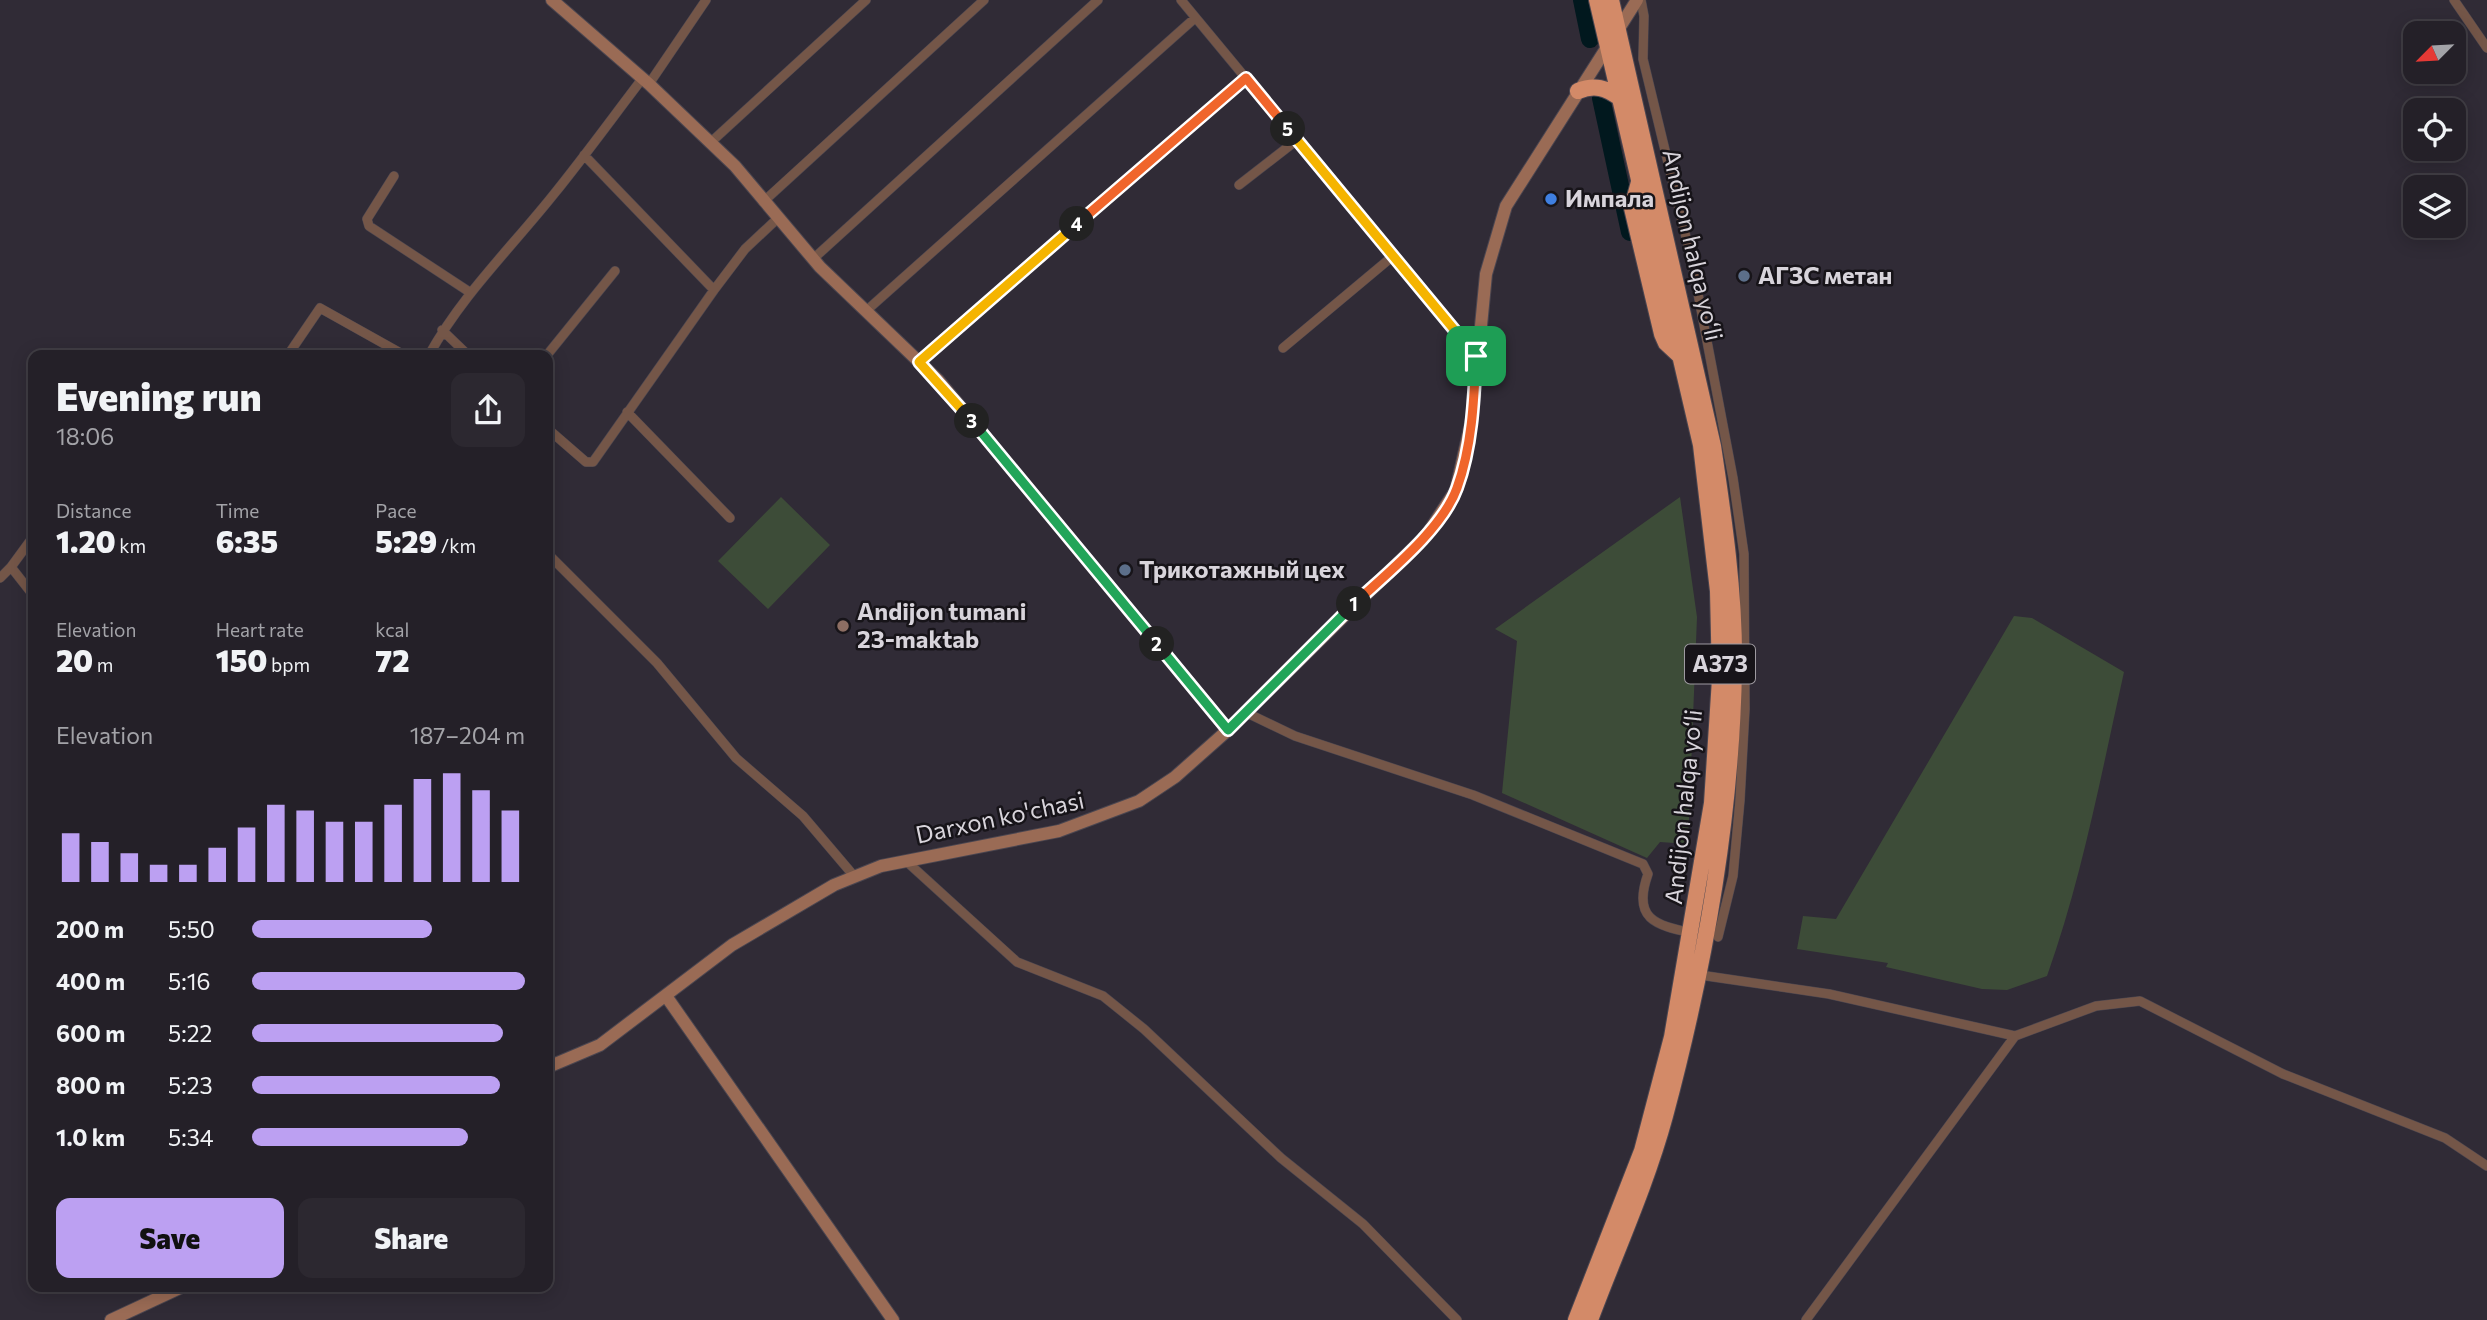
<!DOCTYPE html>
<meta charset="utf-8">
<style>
body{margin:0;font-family:Commissioner,sans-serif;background:#2c2830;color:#f1f3f6;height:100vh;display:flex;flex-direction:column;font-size:26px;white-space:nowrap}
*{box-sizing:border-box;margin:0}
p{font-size:23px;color:#a3a3a8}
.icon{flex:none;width:38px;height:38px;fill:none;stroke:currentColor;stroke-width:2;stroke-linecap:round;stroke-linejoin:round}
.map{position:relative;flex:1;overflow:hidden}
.drawer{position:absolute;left:28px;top:350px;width:525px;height:942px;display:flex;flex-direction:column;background:#242028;border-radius:14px;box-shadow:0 4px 18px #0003,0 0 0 2px #413e45}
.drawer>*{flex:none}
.needle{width:46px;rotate:246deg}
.tools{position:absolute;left:2403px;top:21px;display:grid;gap:14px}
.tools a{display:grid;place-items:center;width:63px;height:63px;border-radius:14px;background:#242028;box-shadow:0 4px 18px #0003,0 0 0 2px #413e45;font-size:35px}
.pin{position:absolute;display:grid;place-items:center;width:60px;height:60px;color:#fff;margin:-30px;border-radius:14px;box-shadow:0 4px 10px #0006}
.km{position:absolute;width:35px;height:35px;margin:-18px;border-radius:50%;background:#222;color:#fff;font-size:19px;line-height:35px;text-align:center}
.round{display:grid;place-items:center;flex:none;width:74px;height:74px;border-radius:14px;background:#2c2830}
.head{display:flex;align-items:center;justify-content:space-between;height:119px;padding:0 28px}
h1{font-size:38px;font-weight:800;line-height:52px}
.stats{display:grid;grid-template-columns:repeat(3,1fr);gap:10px;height:119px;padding:7px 28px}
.stats div{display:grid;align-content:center}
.stats b{font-size:30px;font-weight:800}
.stats small{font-size:19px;font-weight:400}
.stats p{font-size:19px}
.chart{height:196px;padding:14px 28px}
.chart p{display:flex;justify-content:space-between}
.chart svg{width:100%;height:126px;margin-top:7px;stroke:#bca0f2;stroke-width:6}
.primary-button{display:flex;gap:14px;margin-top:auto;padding:14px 28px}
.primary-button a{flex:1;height:80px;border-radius:14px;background:#bca0f2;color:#111;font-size:28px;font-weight:800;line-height:80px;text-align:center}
.primary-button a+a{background:#2c2830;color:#f1f3f6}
ul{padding:0 28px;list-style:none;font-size:23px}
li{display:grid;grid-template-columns:112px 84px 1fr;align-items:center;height:52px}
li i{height:18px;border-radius:9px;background:#bca0f2}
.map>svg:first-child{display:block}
</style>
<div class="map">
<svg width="2487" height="1320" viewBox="0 0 2487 1320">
<rect width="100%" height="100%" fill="#302b36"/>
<!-- green -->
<path fill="#3d4c38" d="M781,497L830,545L768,609L718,561Z
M1680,497L1697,617L1688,844L1660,842L1647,858L1502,793L1517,641L1495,629Z
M2014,616L2032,618L2124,672C2101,775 2082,878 2047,976L2007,990L1982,989L1886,967L1888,963L1797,949L1803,916L1836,919Z"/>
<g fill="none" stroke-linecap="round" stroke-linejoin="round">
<!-- river -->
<path stroke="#01181e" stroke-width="18" d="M1582,0L1590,39
M1601,98L1630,232"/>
<defs>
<path id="street" d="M1181,0L1476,356
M1641,0L1644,16L1643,59L1692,262L1733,478L1744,554L1745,709L1740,800L1733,876L1718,937
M2454,0L2487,48
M649,84L706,0
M710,143L866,0
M584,155L714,290
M394,176L367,219L369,226L471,293
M1239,185L1297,140
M763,202L984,0
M813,259L1098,0
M866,311L1195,18
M442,330L468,355
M1283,348L1393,256
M288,355L320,308L404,355
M429,355C462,295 511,248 554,194C584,157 613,117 642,79
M547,355L615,271
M919,362L1246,78
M627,412L730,518
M548,429L586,462H593L714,290L745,249L777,219
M548,554L657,663L736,758L803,816L854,876
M11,567L33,537
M0,578L11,567L33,595
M1245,712L1295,736L1473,795L1643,864L1648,874C1632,919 1655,925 1692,933
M906,861L1017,962L1103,996L1144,1029L1281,1158L1363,1224L1457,1320
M1700,975L1829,994L2015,1036
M1806,1320L2015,1036L2096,1006L2140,1001L2283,1074L2445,1138L2487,1166"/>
<path id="secondary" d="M552,0L649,84L735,166L820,267L938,380L1228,730
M666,996L893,1320
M548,1067L600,1045L732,945L834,885L881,866L1059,831L1139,801L1175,777L1228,730L1393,568L1426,536L1456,490L1472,419L1486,274L1506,206L1637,0
M111,1320L184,1286"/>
<path id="highway" d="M1578,91C1595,84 1606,88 1620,98
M1639,182L1632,208L1662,334L1666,343L1681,357
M1576,1320L1642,1151L1672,1037L1712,803L1720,679L1718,591L1701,445L1597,0
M1590,1320C1615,1253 1646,1186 1665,1116C1704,970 1732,819 1734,667C1735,594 1724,519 1713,446L1611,0"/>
</defs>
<!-- street casing -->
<use href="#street" stroke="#4b4650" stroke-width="10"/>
<!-- secondary casing -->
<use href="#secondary" stroke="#4b4650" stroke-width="14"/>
<!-- highway casing -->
<use href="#highway" stroke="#4b4650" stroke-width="18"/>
<!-- street -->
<use href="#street" stroke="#745648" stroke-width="9"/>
<!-- secondary -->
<use href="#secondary" stroke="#9a6b55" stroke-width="12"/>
<!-- highway -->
<use href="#highway" stroke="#d38a68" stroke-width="16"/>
</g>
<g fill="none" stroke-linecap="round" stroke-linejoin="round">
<defs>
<path id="split-1" d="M1354,604C1386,574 1442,530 1457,488C1472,447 1474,400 1476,356"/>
<path id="split-2" d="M1157,644L1228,730L1354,604"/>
<path id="split-3" d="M972,421L1157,644"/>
<path id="split-4" d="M972,421L919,362L1077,224"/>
<path id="split-5" d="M1077,224L1246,78L1288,129"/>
<path id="split-6" d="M1288,129L1476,356"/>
</defs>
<!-- split-1 casing -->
<use href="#split-1" stroke="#fff" stroke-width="14"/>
<!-- split-2 casing -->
<use href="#split-2" stroke="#fff" stroke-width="14"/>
<!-- split-3 casing -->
<use href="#split-3" stroke="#fff" stroke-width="14"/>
<!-- split-4 casing -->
<use href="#split-4" stroke="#fff" stroke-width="14"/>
<!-- split-5 casing -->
<use href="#split-5" stroke="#fff" stroke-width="14"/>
<!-- split-6 casing -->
<use href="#split-6" stroke="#fff" stroke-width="14"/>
<!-- split-1 -->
<use href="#split-1" stroke="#f0652b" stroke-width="9"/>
<!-- split-2 -->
<use href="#split-2" stroke="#22a559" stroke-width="9"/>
<!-- split-3 -->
<use href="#split-3" stroke="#22a559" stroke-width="9"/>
<!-- split-4 -->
<use href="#split-4" stroke="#f5b400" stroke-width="9"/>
<!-- split-5 -->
<use href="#split-5" stroke="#f0652b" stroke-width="9"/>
<!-- split-6 -->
<use href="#split-6" stroke="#f5b400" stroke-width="9"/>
</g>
<!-- markers -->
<circle fill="#3f7fe0" stroke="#171419" stroke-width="2.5" cx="1551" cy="199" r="7"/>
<g fill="#5c6f8a" stroke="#171419" stroke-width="2.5">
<circle cx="1744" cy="276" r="7"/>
<circle cx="1125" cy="570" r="7"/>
</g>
<circle fill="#8d6e63" stroke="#171419" stroke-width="2.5" cx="843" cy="626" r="7"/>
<g text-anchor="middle" stroke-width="5" stroke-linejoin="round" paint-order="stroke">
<!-- shield labels -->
<rect fill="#171419" stroke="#9e9aa1" stroke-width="2" x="1685" y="644.5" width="70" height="39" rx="5"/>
<g font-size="23" font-weight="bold" fill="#d8d4db">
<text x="1720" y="672">A373</text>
</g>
<!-- poi labels -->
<g font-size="24" font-weight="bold" fill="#d8d4db" stroke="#171419" text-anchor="start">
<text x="1565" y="207">Импала</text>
<text x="1758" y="284">АГЗС метан</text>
<text x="1139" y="578">Трикотажный цех</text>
<text x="857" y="620">Andijon tumani<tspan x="857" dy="28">23-maktab</tspan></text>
</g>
<!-- street labels -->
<g font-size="24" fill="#d8d4db" stroke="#171419">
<text transform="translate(1692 245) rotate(77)" y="8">Andijon halqa yo‘li</text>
<text transform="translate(1684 807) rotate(-84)" y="8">Andijon halqa yo‘li</text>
<text transform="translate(1000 818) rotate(-12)" y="8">Darxon ko'chasi</text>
</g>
</g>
</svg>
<div class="tools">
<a><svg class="needle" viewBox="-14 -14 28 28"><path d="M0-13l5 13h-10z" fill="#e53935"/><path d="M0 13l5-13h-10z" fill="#a3a3a8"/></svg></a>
<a><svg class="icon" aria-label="locate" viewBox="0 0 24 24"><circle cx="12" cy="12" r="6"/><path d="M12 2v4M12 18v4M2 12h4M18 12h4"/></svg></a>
<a><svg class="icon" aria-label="layers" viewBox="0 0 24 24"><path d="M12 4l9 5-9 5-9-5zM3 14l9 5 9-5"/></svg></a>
</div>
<div class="pin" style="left:1476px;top:356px;background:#1e9e55"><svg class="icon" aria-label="arrive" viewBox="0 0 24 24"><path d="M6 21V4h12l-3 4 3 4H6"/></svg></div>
<b class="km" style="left:1354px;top:604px">1</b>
<b class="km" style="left:1157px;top:644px">2</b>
<b class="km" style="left:972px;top:421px">3</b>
<b class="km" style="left:1077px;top:224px">4</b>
<b class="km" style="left:1288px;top:129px">5</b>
<section class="drawer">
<div class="head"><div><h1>Evening run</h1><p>18:06</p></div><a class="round"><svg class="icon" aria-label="share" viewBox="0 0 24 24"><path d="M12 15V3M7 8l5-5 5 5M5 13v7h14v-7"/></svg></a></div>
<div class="stats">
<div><p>Distance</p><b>1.20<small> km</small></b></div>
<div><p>Time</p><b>6:35</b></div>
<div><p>Pace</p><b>5:29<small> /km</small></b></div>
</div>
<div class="stats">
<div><p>Elevation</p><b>20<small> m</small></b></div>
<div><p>Heart rate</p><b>150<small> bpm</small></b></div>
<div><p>kcal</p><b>72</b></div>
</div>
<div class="chart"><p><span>Elevation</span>187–204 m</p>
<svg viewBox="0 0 160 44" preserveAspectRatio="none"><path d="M5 44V27M15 44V30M25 44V34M35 44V38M45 44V38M55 44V32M65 44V25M75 44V17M85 44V19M95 44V23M105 44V23M115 44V17M125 44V8M135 44V6M145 44V12M155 44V19"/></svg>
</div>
<ul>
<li><b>200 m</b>5:50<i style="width:66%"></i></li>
<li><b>400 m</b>5:16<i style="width:100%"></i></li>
<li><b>600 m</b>5:22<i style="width:92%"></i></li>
<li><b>800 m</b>5:23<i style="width:91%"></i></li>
<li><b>1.0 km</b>5:34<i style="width:79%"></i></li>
</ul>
<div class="primary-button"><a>Save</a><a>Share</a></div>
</section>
</div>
